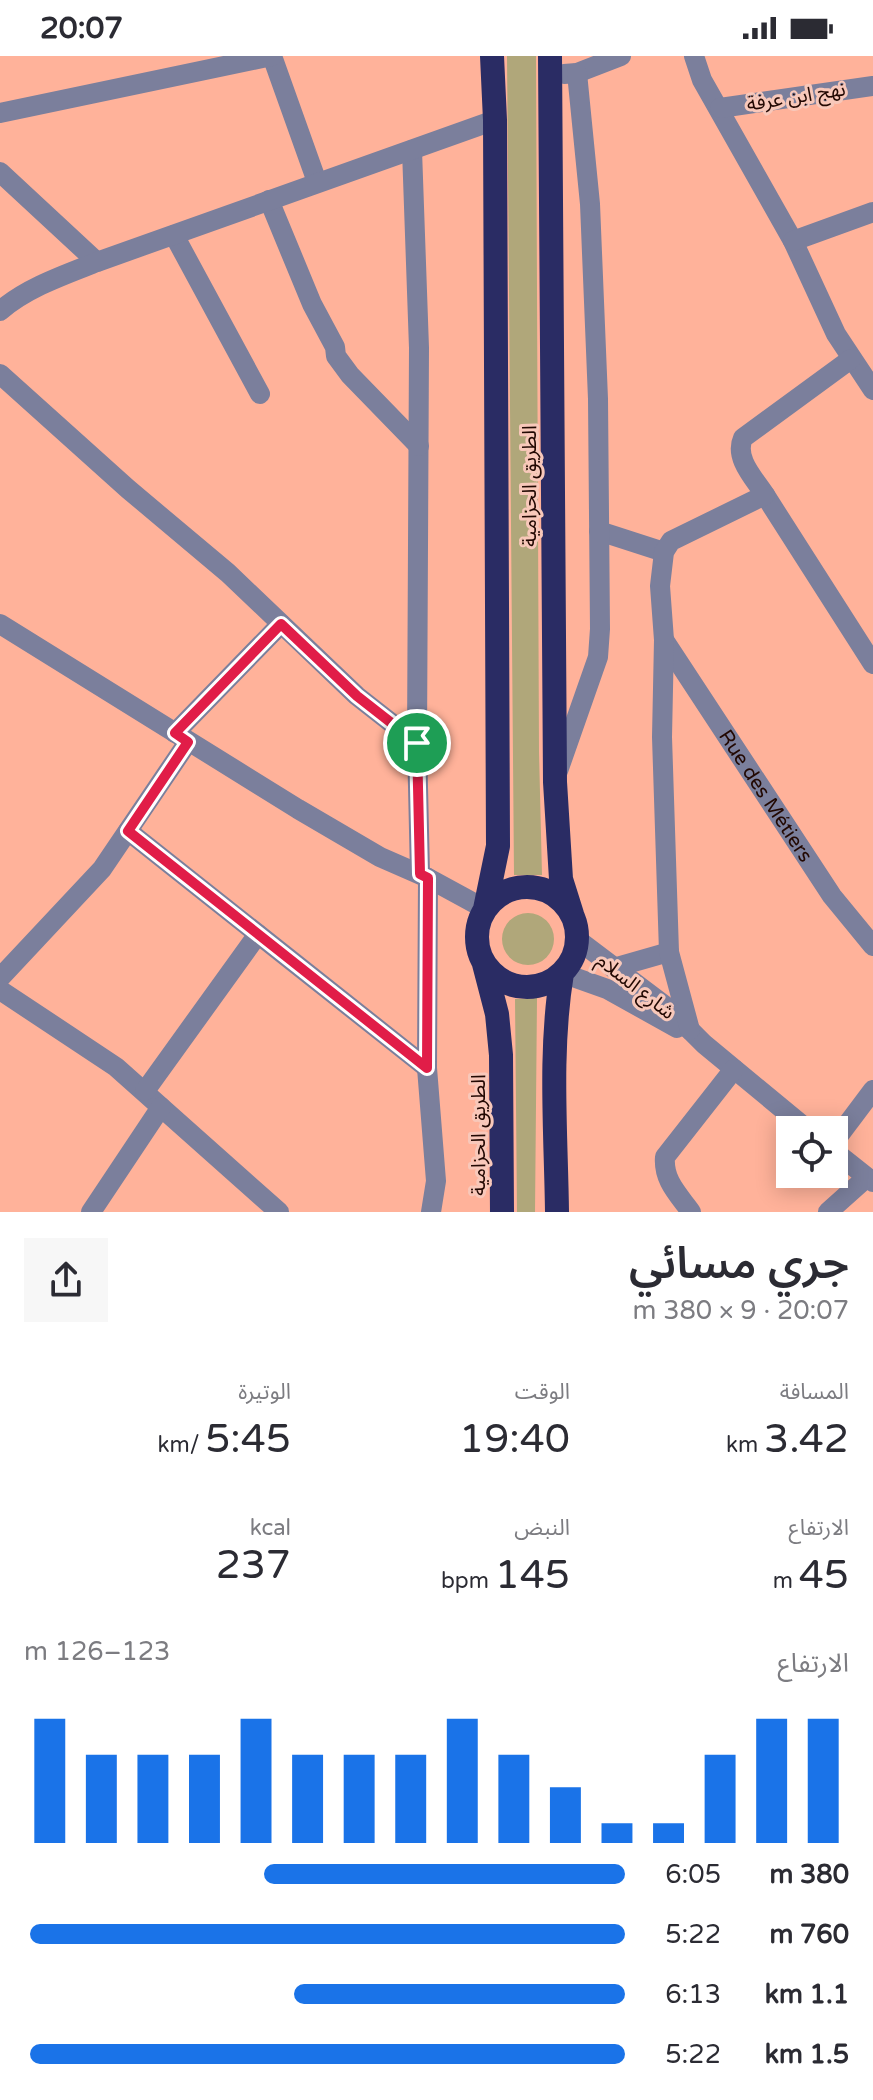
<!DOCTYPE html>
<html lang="ar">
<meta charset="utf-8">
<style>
body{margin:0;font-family:"Varela Round","Noto Sans Arabic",sans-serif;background:#f7f7f7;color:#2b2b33;direction:rtl;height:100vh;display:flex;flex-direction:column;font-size:30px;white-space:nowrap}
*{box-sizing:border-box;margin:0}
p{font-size:26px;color:#7c7c81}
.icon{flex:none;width:44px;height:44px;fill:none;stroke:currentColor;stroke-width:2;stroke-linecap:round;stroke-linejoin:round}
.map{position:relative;height:1156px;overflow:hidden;direction:ltr}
.side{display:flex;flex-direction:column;background:#fff;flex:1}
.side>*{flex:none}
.buttons{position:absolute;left:776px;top:1060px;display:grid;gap:16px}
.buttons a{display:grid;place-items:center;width:72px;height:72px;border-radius:0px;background:#fff;box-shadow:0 4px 20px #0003;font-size:40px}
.pin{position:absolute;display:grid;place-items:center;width:68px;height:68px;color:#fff;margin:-34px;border:4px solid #fff;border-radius:50%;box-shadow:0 2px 8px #0007}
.round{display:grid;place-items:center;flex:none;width:84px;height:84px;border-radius:0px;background:#f7f7f7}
.headline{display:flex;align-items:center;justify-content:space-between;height:136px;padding:0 24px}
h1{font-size:44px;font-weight:600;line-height:60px}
.figures{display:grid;grid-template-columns:repeat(3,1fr);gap:12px;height:136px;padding:8px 24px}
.figures div{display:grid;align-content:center}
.figures b{font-size:40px;font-weight:600}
.figures small{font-size:22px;font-weight:400}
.figures p{font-size:22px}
.chart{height:224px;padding:16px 24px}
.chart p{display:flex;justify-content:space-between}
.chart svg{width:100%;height:144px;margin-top:8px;stroke:#1a73e8;stroke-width:6}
ul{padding:0 24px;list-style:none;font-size:26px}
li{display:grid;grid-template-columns:128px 96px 1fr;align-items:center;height:60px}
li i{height:20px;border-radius:10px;background:#1a73e8}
.status{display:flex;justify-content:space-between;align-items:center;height:56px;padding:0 40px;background:#fff;direction:ltr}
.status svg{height:22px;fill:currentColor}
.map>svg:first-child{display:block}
</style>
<div class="status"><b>20:07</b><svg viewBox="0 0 49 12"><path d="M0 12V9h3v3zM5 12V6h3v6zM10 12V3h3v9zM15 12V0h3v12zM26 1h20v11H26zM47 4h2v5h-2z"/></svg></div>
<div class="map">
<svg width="873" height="1156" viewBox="0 0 873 1156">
<rect width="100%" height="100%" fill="#ffb29a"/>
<!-- green -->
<path fill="#b0a77a" d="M507,0H536L539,696L542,819H514Z
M502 883a26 26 0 1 1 52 0a26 26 0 1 1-52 0Z
M537,942L535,1156H517L515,943Z"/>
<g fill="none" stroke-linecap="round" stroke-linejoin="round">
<!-- minor -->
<g stroke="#7b7f9c" stroke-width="20">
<path d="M272,0L317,126"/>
<path d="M694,0L702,24L793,185L836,278L873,334"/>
<path d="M564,18L577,17L621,0"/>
<path d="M720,52L873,30"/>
<path d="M0,57L272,0"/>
<path d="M412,94L419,292L417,687L420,818"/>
<path d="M0,116L97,206"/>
<path d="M269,144L312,248L335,291L336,300L350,319L419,390"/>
<path d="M174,179L260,338"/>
<path d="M793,185L873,156"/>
<path d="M0,255C26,232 64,219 97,206L495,64"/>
<path d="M0,318L128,433L228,517L357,640L417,687"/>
<path d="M765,439L873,608"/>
<path d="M599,475L664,496"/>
<path d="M0,568L298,753L380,801L428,822L485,853"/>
<path id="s1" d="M664,584L832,840L873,890"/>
<path d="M175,677L281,568"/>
<path d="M558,715L598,601L600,573L598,343L590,148L577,17"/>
<path d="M128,775L427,1012"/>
<path d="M428,822L427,1012L436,1125L431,1156"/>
<path d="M577,870L578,884L668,952L704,988L808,1074"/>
<path d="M613,912L669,896"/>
<path d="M562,917L607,933L677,972"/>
<path d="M0,922L102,813L188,686"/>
<path d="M0,934L116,1011L279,1156"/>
<path d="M690,974L669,896L662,681L664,584L660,530L664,496L671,485L765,439C754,422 734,402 743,382L851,303"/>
<path d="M145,1035L258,878"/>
<path d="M834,1086L873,1034"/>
<path d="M834,1095L873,1126"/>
<path d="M91,1156L161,1051"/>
<path d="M691,1156C678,1138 663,1124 665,1101L734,1013"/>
<path d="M828,1156L866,1122"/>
</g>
<!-- highway -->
<path stroke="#2a2c64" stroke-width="24" d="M550,0L555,726L561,823L572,858
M477 881a50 50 0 1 1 100 0a50 50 0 1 1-100 0Z
M485,853L498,790L495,64L492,0
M484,908L497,958L501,999L502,1156
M557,1156C556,1077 549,996 562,917"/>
</g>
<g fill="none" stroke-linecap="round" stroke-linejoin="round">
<defs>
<path id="route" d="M281,568L357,640L417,687L420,818L428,822L427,1012L128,775L188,686L175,677Z"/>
</defs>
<!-- route casing -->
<use href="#route" stroke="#fff" stroke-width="16"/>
<!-- route -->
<use href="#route" stroke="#e11d48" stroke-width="10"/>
</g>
<g text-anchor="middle" stroke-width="6" stroke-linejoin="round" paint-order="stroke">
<!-- street labels -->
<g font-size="20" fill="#220802" stroke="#f8c8ba">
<text transform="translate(796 40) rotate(-9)" y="7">نهج ابن عرفة</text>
<text transform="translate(529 430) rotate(-90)" y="7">الطريق الحزامية</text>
<text dy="7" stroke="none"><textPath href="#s1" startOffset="186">Rue des Métiers</textPath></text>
<text transform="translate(636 930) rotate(38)" y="7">شارع السلام</text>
<text transform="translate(478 1079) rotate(-90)" y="7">الطريق الحزامية</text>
</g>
</g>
</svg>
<div class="buttons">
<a><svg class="icon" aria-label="locate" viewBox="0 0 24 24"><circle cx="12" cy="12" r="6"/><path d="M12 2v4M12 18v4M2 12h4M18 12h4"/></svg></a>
</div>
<div class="pin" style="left:417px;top:687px;background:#1e9e55"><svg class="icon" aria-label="arrive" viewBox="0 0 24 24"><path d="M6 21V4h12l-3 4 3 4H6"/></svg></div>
</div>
<section class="side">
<div class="headline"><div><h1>جري مسائي</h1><p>20:07 · 9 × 380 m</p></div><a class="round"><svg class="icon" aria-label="share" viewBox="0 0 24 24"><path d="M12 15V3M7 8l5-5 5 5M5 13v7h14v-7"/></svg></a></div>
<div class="figures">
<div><p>المسافة</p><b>3.42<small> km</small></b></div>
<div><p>الوقت</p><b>19:40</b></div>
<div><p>الوتيرة</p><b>5:45<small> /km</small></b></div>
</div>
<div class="figures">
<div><p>الارتفاع</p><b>45<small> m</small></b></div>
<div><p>النبض</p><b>145<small> bpm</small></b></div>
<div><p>kcal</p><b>237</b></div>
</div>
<div class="chart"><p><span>الارتفاع</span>123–126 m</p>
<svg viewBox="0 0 160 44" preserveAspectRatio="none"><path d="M5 44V6M15 44V17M25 44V17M35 44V17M45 44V6M55 44V17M65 44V17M75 44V17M85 44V6M95 44V17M105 44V27M115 44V38M125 44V38M135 44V17M145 44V6M155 44V6"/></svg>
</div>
<ul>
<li><b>380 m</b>6:05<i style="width:60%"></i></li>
<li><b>760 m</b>5:22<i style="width:99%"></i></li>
<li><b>1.1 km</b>6:13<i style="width:55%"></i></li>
<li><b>1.5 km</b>5:22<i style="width:99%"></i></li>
</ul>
</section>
